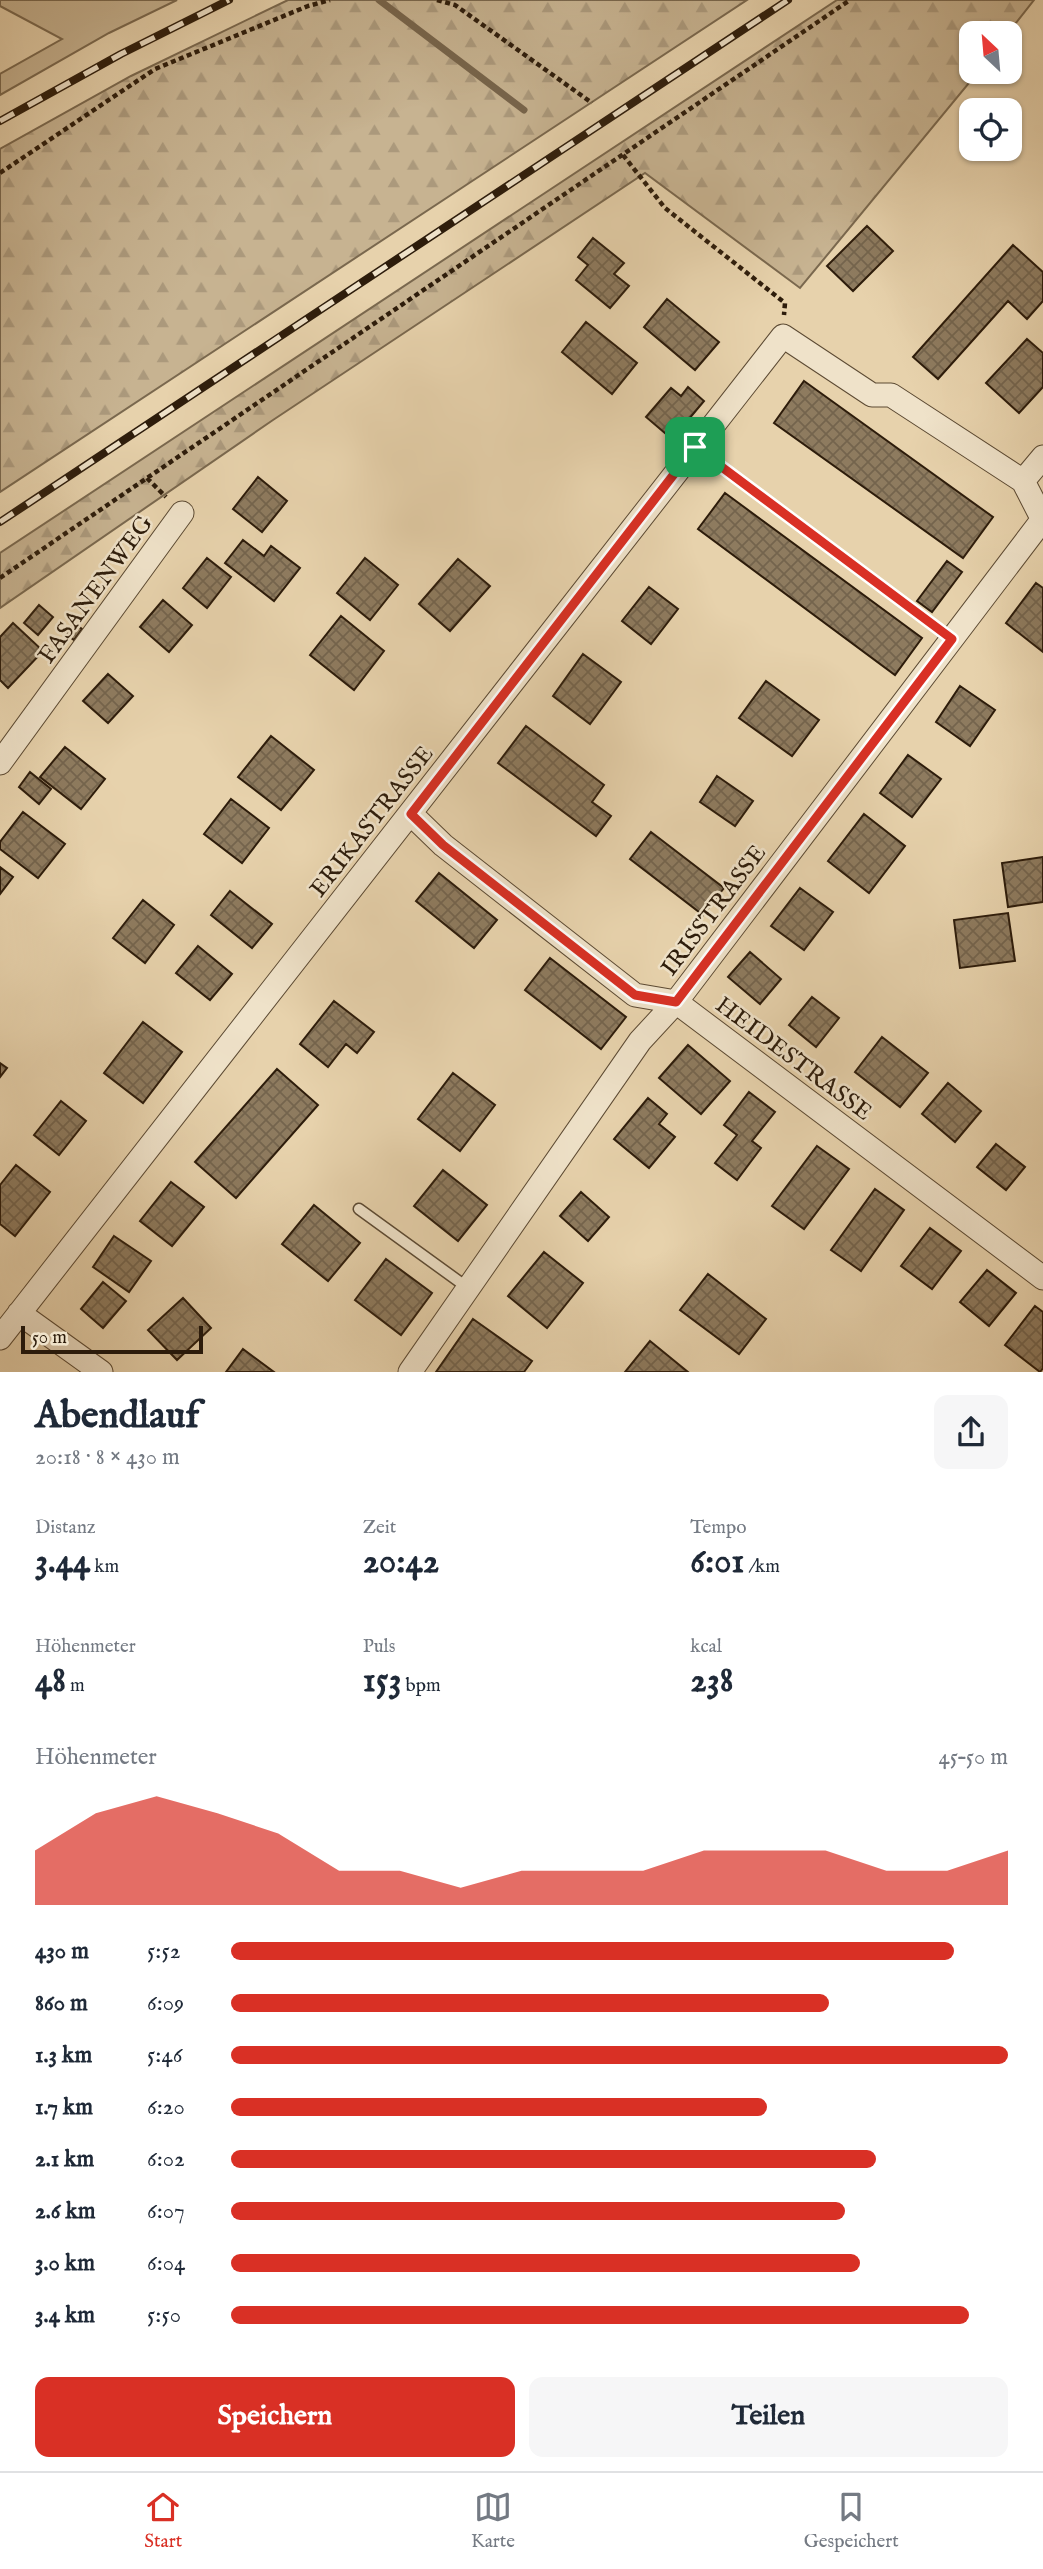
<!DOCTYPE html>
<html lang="de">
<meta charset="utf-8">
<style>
body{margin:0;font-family:"IM FELL English",serif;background:#f6f6f7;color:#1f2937;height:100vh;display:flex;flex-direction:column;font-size:26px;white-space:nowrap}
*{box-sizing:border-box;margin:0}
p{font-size:23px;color:#747a83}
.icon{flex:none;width:38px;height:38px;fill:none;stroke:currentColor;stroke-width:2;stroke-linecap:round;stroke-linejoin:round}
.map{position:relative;height:1372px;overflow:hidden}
.drawer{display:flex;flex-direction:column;background:#fff;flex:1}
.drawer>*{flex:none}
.needle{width:46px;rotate:334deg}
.tools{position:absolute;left:959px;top:21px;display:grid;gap:14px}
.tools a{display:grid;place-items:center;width:63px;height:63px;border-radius:14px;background:#fff;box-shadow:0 2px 5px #0004;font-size:35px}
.scale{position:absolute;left:21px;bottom:18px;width:182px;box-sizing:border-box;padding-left:7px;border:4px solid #2d1c0b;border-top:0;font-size:19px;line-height:24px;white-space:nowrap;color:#2d1c0b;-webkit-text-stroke:5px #efe2c9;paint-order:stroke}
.pin{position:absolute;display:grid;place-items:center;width:60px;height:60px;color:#fff;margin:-30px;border-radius:14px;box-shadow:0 4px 10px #0006}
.round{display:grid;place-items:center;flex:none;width:74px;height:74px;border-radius:14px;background:#f6f6f7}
.head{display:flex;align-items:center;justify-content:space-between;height:119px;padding:0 35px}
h1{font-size:38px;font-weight:800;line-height:52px}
.figures{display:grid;grid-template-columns:repeat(3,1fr);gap:10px;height:119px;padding:7px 35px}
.figures div{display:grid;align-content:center}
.figures b{font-size:35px;font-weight:800}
.figures small{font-size:19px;font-weight:400}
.figures p{font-size:19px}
.chart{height:196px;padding:14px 35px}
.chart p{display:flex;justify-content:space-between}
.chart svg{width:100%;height:126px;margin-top:7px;fill:#d93025;opacity:.7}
.action{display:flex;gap:14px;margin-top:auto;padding:14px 35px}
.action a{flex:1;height:80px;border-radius:14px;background:#d93025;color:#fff;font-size:28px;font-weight:800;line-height:80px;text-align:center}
.action a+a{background:#f6f6f7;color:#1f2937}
ul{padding:0 35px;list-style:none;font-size:23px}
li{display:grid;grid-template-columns:112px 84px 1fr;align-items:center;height:52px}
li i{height:18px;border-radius:9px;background:#d93025}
.menu{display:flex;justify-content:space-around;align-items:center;height:98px;border-top:2px solid #e0e1e3;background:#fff;font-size:19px;color:#747a83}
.menu a{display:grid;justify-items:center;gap:4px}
.menu .current{color:#d93025}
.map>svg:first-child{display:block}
</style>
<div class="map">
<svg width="1043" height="1372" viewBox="0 0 1043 1372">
<defs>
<pattern id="forest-firs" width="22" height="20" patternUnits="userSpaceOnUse" patternTransform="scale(1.75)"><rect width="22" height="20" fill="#c7b391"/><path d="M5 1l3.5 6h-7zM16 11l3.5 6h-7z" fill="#ab997c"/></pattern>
<pattern id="building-cross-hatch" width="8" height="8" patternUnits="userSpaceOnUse" patternTransform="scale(1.75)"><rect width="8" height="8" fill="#8e7b5f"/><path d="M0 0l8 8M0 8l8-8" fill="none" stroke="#74644d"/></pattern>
</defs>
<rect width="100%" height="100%" fill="#e7d2ac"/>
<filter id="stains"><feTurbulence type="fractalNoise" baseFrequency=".00286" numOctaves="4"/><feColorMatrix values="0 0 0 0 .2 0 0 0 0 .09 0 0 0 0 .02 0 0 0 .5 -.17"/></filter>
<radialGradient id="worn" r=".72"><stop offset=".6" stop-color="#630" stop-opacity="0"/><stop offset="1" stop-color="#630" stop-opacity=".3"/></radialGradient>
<!-- grass -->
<path fill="#c7b391" stroke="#7a684e" stroke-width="2" d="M0,0H177L109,33L0,95V74L62,39L0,6Z"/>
<!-- forest -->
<path fill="url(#forest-firs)" stroke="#7a684e" stroke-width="2" d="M288,0H747L0,492V149L131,76Z
M837,0H1034L1008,33H971V72H978L800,288L645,173L273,420L0,608V553Z"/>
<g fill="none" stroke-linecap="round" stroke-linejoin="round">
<!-- stream -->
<path stroke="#77644b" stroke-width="7" d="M379,0L524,110"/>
</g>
<!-- building -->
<path fill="url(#building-cross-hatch)" stroke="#2d1c0b" stroke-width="2" d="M867,226L893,251L853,291L827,266Z
M593,238L624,263L614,274L629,286L610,308L576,280L588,265L578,257Z
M1013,245L1043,272V301L1027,319L1008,301L938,379L913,357Z
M667,299L719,342L695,370L644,327Z
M586,322L637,363L612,394L562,352Z
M1027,339L1043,353V387L1019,413L986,383Z
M804,381L993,517L963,558L774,423Z
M688,387L704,401L672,439L646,417L671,388L681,396Z
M258,477L287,501L262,532L233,509Z
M725,493L922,638L895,675L698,529Z
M243,540L264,556L271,546L300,568L274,601L225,563Z
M207,558L231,577L207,608L183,588Z
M365,558L398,585L370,620L337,593Z
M458,559L490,586L450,631L419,604Z
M947,561L962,572L932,612L917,601Z
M1036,583L1043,588V652L1006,623Z
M649,587L678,609L651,644L622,621Z
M163,600L192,625L169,652L140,627Z
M39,605L53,617L38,635L24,623Z
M341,616L384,651L354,690L310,655Z
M13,623L43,651L8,688L0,680V637Z
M74,623L82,629L74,640L66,634Z
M583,654L621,682L590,724L553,696Z
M108,674L133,696L108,723L83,701Z
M766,681L819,720L792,756L739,718Z
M960,686L995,710L970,746L936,722Z
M526,726L604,785L592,802L611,816L596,836L498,763Z
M271,736L314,770L281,810L238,777Z
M65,747L105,779L81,809L40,777Z
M908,755L941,779L912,817L880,793Z
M30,772L51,789L39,804L19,787Z
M717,776L753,801L735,826L700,802Z
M231,799L269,828L242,863L204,834Z
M23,812L65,844L38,878L0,849V842Z
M864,814L905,846L869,893L828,861Z
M651,832L724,888L703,915L630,859Z
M1043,857V902L1008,907L1002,863Z
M0,867L13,877L0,894Z
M439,873L497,920L474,948L416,901Z
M800,888L833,912L804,950L771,926Z
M230,891L272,924L252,948L211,915Z
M143,900L174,925L145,963L113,938Z
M1008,913L1015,961L960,968L954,920Z
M198,946L232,974L210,1000L176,973Z
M750,952L781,979L760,1004L728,977Z
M550,958L626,1017L601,1049L525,990Z
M812,997L839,1018L816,1047L789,1025Z
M334,1001L374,1032L357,1053L346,1044L328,1067L300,1044Z
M143,1022L182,1052L143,1103L104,1073Z
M882,1037L928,1073L900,1107L855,1072Z
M688,1045L730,1081L701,1114L659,1078Z
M0,1063L7,1068L0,1077Z
M277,1069L318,1105L236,1198L195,1162Z
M453,1073L495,1105L460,1151L418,1119Z
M948,1083L981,1111L955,1142L922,1114Z
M749,1092L775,1112L752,1141L761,1148L737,1180L715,1163L737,1135L724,1125Z
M648,1098L667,1114L659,1124L675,1137L649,1168L614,1139Z
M61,1101L86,1121L59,1155L34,1135Z
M996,1144L1025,1167L1006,1190L977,1167Z
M817,1146L849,1169L804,1229L772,1206Z
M16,1165L50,1192L15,1236L0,1224V1185Z
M443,1170L487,1205L458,1241L414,1206Z
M171,1182L204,1207L172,1246L140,1221Z
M875,1189L904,1210L861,1271L831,1250Z
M581,1192L609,1217L588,1241L560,1216Z
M314,1205L360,1243L328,1281L282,1244Z
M930,1228L961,1251L932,1289L901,1266Z
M114,1236L151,1261L129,1292L93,1267Z
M544,1252L583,1283L547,1328L508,1296Z
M386,1259L432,1293L401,1335L355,1300Z
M987,1270L1016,1293L989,1326L960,1302Z
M708,1274L766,1319L739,1354L680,1310Z
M103,1282L126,1301L103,1328L81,1309Z
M183,1298L211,1328L177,1360L148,1330Z
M1035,1306L1043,1312V1368L1040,1372L1005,1345Z
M473,1319L532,1361L524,1372H436Z
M650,1341L688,1372H625Z
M243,1349L274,1372H226Z"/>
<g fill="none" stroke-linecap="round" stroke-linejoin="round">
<defs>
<path id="service" d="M359,1209L468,1288"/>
<path id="minor" d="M1023,481L1043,457
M0,763L182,513
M411,814L443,845L635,995L676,1002L1043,1278
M19,1313L101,1372
M0,1338L783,336L872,395H891L1023,481L1043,520
M410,1372L640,1041L676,1002L1043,519"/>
</defs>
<!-- service casing -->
<use href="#service" stroke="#5c4a33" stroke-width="13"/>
<!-- minor casing -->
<use href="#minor" stroke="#5c4a33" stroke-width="25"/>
<!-- path -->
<path stroke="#2d1c0b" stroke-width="4.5" stroke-dasharray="5 3.5" stroke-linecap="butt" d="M437,0L455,5L592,103
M623,155L665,208L785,303L784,315
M0,173L155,69L308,6L330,0
M712,460L935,627
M147,478L166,497
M0,578L850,0"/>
<!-- service -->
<use href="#service" stroke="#efe2c9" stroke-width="10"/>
<!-- minor -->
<use href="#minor" stroke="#efe2c9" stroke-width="23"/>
<defs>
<path id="rail" d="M0,121L121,54L229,0
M0,522L788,0"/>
</defs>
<!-- rail casing -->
<use href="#rail" stroke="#2d1c0b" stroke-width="8"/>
<!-- rail -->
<use href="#rail" stroke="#efe2c9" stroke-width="5" stroke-dasharray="16" stroke-linecap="butt"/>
</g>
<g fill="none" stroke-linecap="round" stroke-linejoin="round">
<defs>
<path id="route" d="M695,447L952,639L676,1002L635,995L443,845L411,814Z"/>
</defs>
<!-- route casing -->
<use href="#route" stroke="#fff" stroke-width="14"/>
<!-- route -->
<use href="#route" stroke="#d93025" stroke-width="9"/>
</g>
<g text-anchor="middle" stroke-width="5" stroke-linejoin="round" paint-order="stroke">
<!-- street labels -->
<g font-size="24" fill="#2d1c0b" stroke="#efe2c9">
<text transform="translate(95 589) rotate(-54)" y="8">FASANENWEG</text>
<text transform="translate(371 821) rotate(-52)" y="8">ERIKASTRASSE</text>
<text transform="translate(713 910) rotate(-53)" y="8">IRISSTRASSE</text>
<text transform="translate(794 1058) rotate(37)" y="8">HEIDESTRASSE</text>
</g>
</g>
<rect width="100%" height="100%" filter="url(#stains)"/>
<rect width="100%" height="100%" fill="url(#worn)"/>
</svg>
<div class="tools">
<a><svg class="needle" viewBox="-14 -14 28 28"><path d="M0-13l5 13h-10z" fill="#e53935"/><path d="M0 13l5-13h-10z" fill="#747a83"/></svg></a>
<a><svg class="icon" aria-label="locate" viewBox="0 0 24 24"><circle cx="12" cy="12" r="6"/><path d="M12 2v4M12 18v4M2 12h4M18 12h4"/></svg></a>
</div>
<div class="scale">50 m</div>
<div class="pin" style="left:695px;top:447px;background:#1e9e55"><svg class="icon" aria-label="arrive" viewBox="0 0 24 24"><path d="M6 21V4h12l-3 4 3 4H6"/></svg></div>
</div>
<section class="drawer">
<div class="head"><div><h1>Abendlauf</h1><p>20:18 · 8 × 430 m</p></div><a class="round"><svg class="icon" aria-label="share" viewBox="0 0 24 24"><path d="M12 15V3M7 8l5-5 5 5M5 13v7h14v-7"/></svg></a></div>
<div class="figures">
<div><p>Distanz</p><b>3.44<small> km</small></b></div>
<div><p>Zeit</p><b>20:42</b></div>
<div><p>Tempo</p><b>6:01<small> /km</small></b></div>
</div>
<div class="figures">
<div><p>Höhenmeter</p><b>48<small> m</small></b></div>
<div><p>Puls</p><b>153<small> bpm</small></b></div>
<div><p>kcal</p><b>238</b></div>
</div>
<div class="chart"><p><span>Höhenmeter</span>45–50 m</p>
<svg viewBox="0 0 160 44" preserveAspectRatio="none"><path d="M0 44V25L10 12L20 6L30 12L40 19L50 32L60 32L70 38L80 32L90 32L100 32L110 25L120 25L130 25L140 32L150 32L160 25V44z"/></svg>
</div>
<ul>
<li><b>430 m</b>5:52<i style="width:93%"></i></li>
<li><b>860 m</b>6:09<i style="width:77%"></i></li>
<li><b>1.3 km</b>5:46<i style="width:100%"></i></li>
<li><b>1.7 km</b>6:20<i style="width:69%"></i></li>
<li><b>2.1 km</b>6:02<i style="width:83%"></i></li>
<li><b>2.6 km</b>6:07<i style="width:79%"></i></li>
<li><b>3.0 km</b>6:04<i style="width:81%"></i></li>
<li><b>3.4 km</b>5:50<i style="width:95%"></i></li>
</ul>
<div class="action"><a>Speichern</a><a>Teilen</a></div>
</section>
<nav class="menu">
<a class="current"><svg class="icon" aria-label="home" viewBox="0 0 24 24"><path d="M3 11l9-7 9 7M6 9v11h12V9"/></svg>Start</a>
<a><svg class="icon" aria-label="map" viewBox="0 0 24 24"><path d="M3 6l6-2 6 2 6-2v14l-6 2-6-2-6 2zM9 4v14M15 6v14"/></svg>Karte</a>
<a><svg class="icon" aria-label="saved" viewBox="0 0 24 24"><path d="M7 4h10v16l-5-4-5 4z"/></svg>Gespeichert</a>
</nav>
